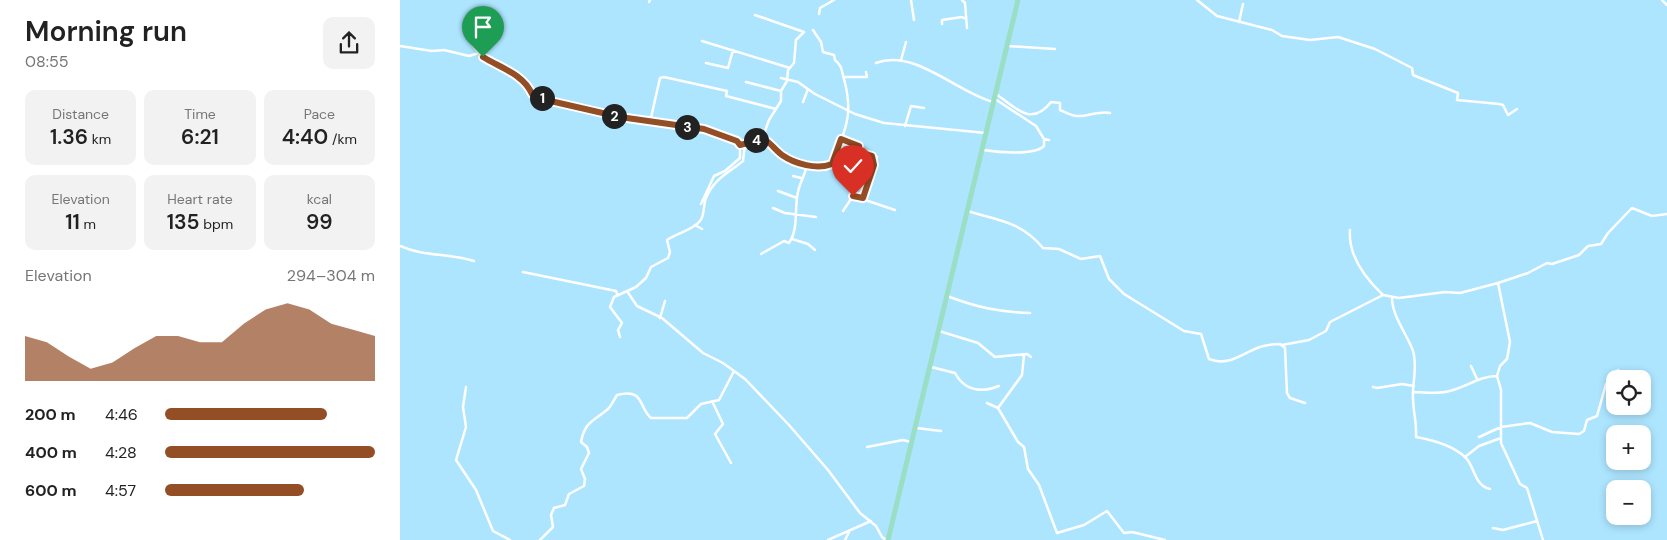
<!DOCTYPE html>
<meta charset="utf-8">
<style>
body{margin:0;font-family:"DM Sans",sans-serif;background:#f2f2f2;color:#222;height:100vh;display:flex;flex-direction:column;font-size:19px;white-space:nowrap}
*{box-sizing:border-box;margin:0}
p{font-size:16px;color:#767676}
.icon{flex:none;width:28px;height:28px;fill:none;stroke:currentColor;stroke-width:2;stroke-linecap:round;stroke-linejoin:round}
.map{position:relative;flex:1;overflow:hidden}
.drawer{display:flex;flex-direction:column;background:#fff;width:400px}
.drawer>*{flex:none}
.fabs{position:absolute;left:1206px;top:370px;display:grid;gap:10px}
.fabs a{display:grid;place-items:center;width:45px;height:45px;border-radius:10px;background:#fff;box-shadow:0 2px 8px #0003;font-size:25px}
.pin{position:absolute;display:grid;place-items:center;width:42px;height:42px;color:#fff;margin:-51px -21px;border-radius:50% 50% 50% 0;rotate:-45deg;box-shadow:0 0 5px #0007}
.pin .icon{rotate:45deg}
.km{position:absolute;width:25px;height:25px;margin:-12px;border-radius:50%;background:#222;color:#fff;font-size:14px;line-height:25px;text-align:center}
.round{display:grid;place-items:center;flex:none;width:52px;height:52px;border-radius:10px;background:#f2f2f2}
.head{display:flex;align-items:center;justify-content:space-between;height:85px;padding:0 25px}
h1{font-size:28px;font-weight:600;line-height:38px}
.figures{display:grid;grid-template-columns:repeat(3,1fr);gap:8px;height:85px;padding:5px 25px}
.figures div{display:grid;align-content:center;border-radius:10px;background:#f2f2f2;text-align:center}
.figures b{font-size:21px;font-weight:600}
.figures small{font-size:14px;font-weight:400}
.figures p{font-size:14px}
.chart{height:140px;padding:10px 25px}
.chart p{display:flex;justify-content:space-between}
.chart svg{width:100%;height:90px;margin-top:5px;fill:#944e26;opacity:.7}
ul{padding:0 25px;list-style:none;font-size:16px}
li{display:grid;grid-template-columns:80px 60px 1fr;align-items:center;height:38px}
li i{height:12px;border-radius:6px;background:#944e26}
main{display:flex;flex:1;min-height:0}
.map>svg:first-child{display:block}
</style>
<main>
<section class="drawer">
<div class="head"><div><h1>Morning run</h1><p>08:55</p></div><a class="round"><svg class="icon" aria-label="share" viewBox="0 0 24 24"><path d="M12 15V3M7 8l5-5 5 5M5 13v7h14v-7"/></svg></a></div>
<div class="figures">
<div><p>Distance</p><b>1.36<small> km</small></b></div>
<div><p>Time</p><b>6:21</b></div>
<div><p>Pace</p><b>4:40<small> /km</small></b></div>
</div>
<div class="figures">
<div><p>Elevation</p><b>11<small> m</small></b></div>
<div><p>Heart rate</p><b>135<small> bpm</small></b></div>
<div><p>kcal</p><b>99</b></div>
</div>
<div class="chart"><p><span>Elevation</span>294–304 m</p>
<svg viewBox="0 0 160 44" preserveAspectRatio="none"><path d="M0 44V22L10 25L20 32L30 38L40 35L50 28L60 22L70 22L80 25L90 25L100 16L110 9L120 6L130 9L140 16L150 19L160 22V44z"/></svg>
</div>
<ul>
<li><b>200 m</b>4:46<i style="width:77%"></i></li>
<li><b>400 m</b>4:28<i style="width:100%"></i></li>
<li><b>600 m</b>4:57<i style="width:66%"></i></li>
</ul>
</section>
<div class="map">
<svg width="1267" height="540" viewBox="0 0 1267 540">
<rect width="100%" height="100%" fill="#ade5ff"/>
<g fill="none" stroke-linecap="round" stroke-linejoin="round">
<!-- minor -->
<path stroke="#fff" stroke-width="2.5" d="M511,0L514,20
M562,0L565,3L567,28
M797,0L817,16L872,30L882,36L910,40L938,37L975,49L1012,68L1013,75L1058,93L1057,100L1099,104L1103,105L1108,115L1117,109
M1262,0L1267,5
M249,2L250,0
M419,14L420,8L434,0
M355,15L404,32L396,40L394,63L388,70L387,81L381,91V101L369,120L362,139
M839,22L843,4
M542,24V20L562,17L566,19
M68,37C72,44 76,52 82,56C100,71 122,72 132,94L146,100L240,121L304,129L337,141L340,145
M302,41L390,68
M0,46L32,51L44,50L69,56L79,53
M608,46L655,49
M501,60L506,42
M306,63L328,68L333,50
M476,63C514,48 556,92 593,102
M444,77H467L466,72
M381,78L398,82L415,94L455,114L484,123L586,133
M346,82L381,91
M596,94C615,107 631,128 651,102L660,103V110C665,112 671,116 677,116C687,117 700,110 710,113
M403,102L408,89
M250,122L260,78L264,77L327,91L326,96L376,109
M505,126L511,106L524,108
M441,139L459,146L448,181
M644,139L649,140
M340,145L364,139C371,143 376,151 383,155C395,163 420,172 433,163C445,129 454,116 444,79C441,70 443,67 435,60L434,55L423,52L421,42L413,30
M583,150C596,152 634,156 644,146V139L636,126L595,99
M457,152L477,157
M393,176L401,178
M378,191L397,198
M463,198L474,165L472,156
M301,204L314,176L325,171L340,158V145
M373,208L385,213L416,217
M443,211L453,196L495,210
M567,211C598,220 622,222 643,248L659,249L681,259L700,256L709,279L724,294L784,331L801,334L809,359C829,367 842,353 860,347C866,345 873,344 880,344L885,348L887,393L890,398L905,403
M295,225L302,229
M950,230C948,255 965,278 983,295
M392,239L408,244L415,250
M0,246C24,257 49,253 74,261
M361,254L384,241L389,243C399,228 394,209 398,192C400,182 405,175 407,165
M123,272L216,291L217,294
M1098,283L1128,273L1147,263L1152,264L1179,255L1188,246L1201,244L1208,233L1232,208L1252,216L1267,214
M227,291L237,306L262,318L303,353L323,363L345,379L389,425L428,470L460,513L476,526L482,537L486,540
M547,296C576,307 598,312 630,313
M992,298C992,316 1007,334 1013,351C1018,368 1012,383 1013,398C1013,411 1017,423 1016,437C1033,440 1052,445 1065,457C1075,466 1074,486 1090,489
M260,318L265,301
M539,331L578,343L595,357L627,354L631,357
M220,337L218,330L222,323L210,307L214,297L236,287L246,278L251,267L268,258L270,252L267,240C277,233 293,230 300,221C305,215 303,205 306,198C315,178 327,174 343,161L345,144
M882,345L909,340L926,331L930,322L983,295L999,298L1045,292L1060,293L1098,283L1110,342L1107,359L1100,366L1097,376L1101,390V443L1120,484L1127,488L1143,540
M624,355L622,375L598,408L618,442L624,447L628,469L639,485L657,533L684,525L707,511L724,533L732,532L765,540
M1071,366L1077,379
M531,367L555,373C565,391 581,393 599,386
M1215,379L1218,370
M66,387L63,407L66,427L56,460L76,490L93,531L110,540
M973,387L977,388L1002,384L1014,386
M1013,392C1023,392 1035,394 1045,392C1064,389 1078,376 1097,376
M312,401L323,424L315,434L331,463
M587,403L598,408
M516,428L541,431
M1079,437L1101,427L1130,423L1152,432L1179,434L1184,431L1187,420L1197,416L1206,384L1215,379
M467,447L503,440L511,442
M1065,457L1079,446L1101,438
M1093,528L1103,530L1137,521
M140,540L153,527L151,515L154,508L165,505L169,494L184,486L185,479L181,469L189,453L187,447L181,442C185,421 194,421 208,409C211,406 214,400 217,395C245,388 238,407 251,418H287L301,404L319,400L333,373
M428,540L471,521
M445,540L449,532"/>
<!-- trunk -->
<path stroke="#9adec4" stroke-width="5" d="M488,540L618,0"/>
</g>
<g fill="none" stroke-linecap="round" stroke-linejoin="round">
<defs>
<path id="route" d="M83,57C101,68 123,74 132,94L146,100L220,117L304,129L337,141L340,145L364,139C371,143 375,150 382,155C395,164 417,170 432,164L441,139L459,146L457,152L472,156L474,165L463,198L453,196"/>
</defs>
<!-- route casing -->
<use href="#route" stroke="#fff" stroke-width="10"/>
<!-- route -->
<use href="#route" stroke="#944e26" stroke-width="6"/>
</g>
</svg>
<div class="fabs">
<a><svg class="icon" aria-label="locate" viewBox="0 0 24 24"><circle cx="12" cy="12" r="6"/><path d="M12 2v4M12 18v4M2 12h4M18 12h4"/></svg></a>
<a>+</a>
<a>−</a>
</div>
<div class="pin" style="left:83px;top:57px;background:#1e9e55"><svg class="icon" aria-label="arrive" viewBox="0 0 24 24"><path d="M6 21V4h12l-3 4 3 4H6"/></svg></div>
<div class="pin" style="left:453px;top:196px;background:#d93025"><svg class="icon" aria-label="check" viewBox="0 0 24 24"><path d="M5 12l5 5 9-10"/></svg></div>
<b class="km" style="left:142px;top:98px">1</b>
<b class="km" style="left:214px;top:116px">2</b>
<b class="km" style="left:287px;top:127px">3</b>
<b class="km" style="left:356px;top:140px">4</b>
</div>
</main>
